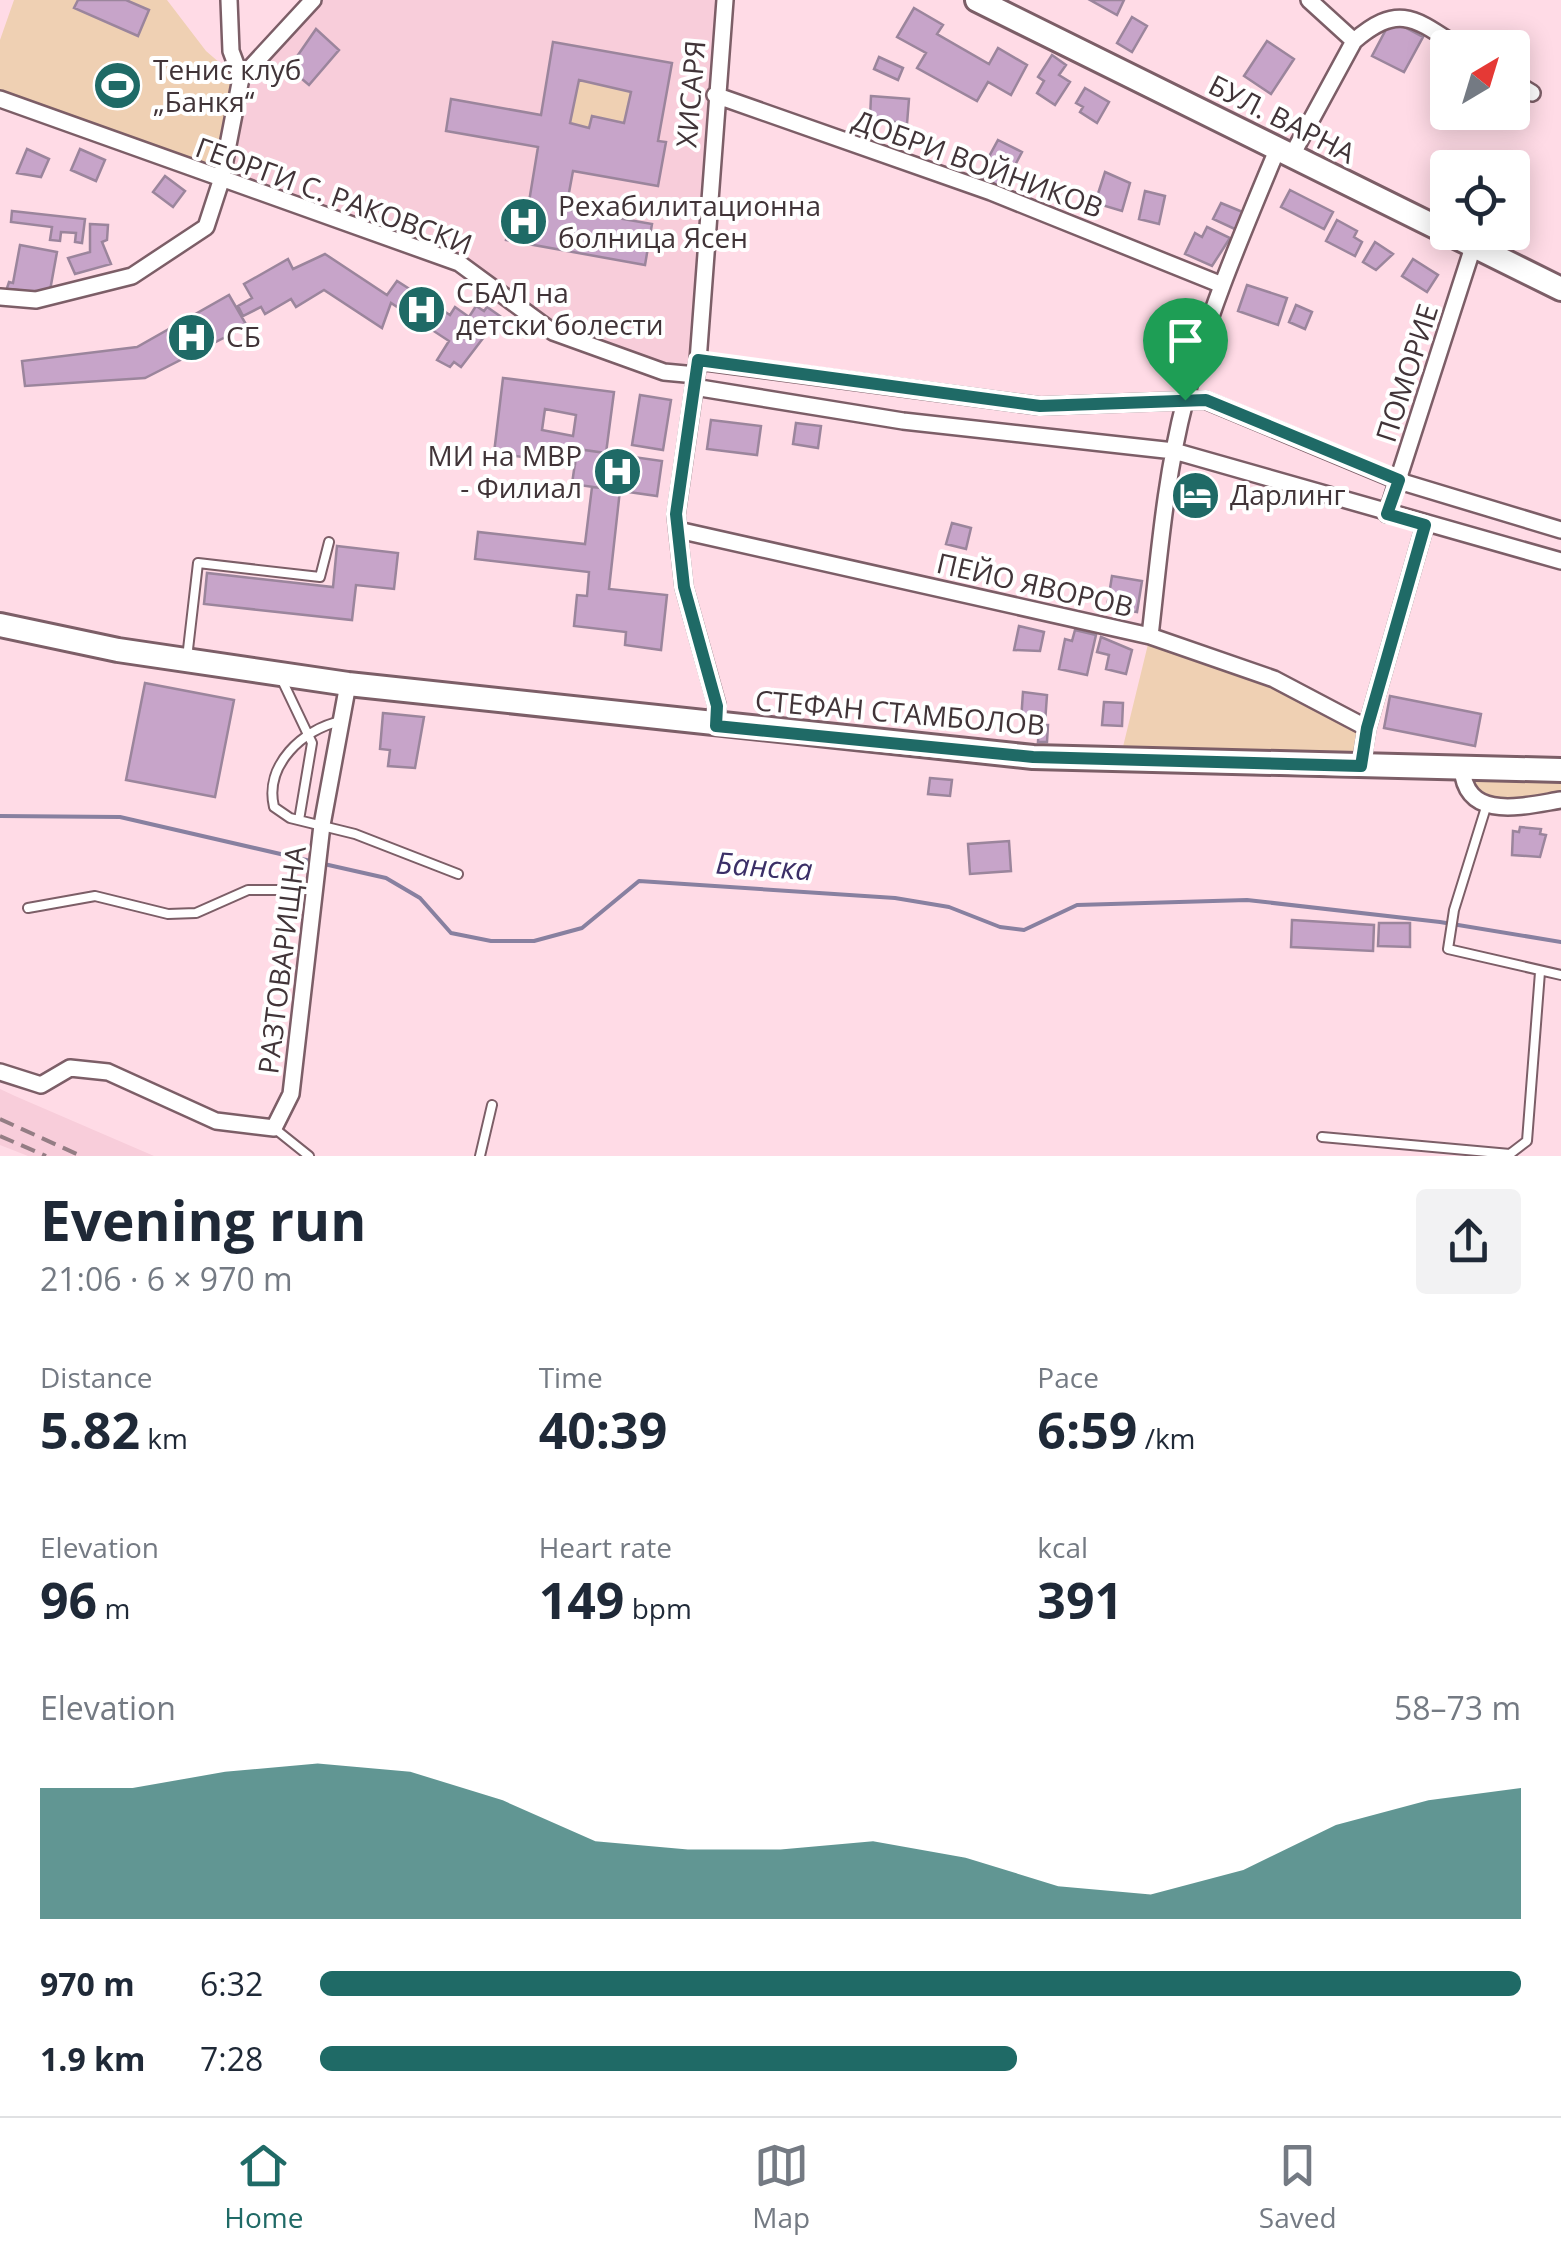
<!DOCTYPE html>
<meta charset="utf-8">
<style>
body{margin:0;font-family:"Open Sans",sans-serif;background:#f2f2f3;color:#1f2937;height:100vh;display:flex;flex-direction:column;font-size:38px;white-space:nowrap}
*{box-sizing:border-box;margin:0}
p{font-size:32px;color:#747a83}
.icon{flex:none;width:55px;height:55px;fill:none;stroke:currentColor;stroke-width:2;stroke-linecap:round;stroke-linejoin:round}
.map{position:relative;height:1156px;overflow:hidden}
.side{display:flex;flex-direction:column;background:#fff;flex:1}
.side>*{flex:none}
.needle{width:65px;rotate:38deg}
.tools{position:absolute;left:1430px;top:30px;display:grid;gap:20px}
.tools a{display:grid;place-items:center;width:100px;height:100px;border-radius:10px;background:#fff;box-shadow:0 5px 25px #0003;font-size:50px}
.pin{position:absolute;display:grid;place-items:center;width:85px;height:85px;color:#fff;margin:-102px -42px;border-radius:50% 50% 50% 0;rotate:-45deg;box-shadow:0 0 10px #0007}
.pin .icon{rotate:45deg}
.round{display:grid;place-items:center;flex:none;width:105px;height:105px;border-radius:10px;background:#f2f2f3}
.overview{display:flex;align-items:center;justify-content:space-between;height:170px;padding:0 40px}
h1{font-size:55px;font-weight:700;line-height:75px}
.stats{display:grid;grid-template-columns:repeat(3,1fr);gap:15px;height:170px;padding:10px 40px}
.stats div{display:grid;align-content:center}
.stats b{font-size:50px;font-weight:700}
.stats small{font-size:28px;font-weight:400}
.stats p{font-size:28px}
.chart{height:280px;padding:20px 40px}
.chart p{display:flex;justify-content:space-between}
.chart svg{width:100%;height:180px;margin-top:10px;fill:#1f6a66;opacity:.7}
ul{padding:0 40px;list-style:none;font-size:32px}
li{display:grid;grid-template-columns:160px 120px 1fr;align-items:center;height:75px}
li i{height:25px;border-radius:12px;background:#1f6a66}
.tabs{display:flex;justify-content:space-around;align-items:center;height:140px;border-top:2px solid #e0e1e3;background:#fff;font-size:28px;color:#747a83}
.tabs a{display:grid;justify-items:center;gap:5px}
.tabs .selected{color:#1f6a66}
.map>svg:first-child{display:block}
</style>
<div class="map">
<svg width="1561" height="1156" viewBox="0 0 1561 1156">
<rect width="100%" height="100%" fill="#ffdbe6"/>
<!-- built -->
<path fill="#f8cdda" d="M313,0H725L696,375L553,332L459,263L221,181L241,78Z
M0,1089L15,1096L154,1156H28L0,1145Z"/>
<!-- green -->
<path fill="#efd0b3" d="M14,0H167L206,51L235,76L217,173L0,92V40Z
M579,80L631,92L624,123L592,116L589,128L570,123Z
M1150,636L1274,679L1367,728L1361,765L1120,759Z
M1462,768L1561,770V800H1474Z"/>
<g fill="none" stroke-linecap="round" stroke-linejoin="round">
<!-- stream -->
<path stroke="#8880a0" stroke-width="4" d="M0,816L120,817L315,862
M324,864L386,878L420,898L451,933L491,941H534L582,928L639,881L895,898L949,907L1000,927L1024,930L1077,905L1247,900L1440,922L1561,942"/>
</g>
<!-- building -->
<path fill="#c7a4c9" stroke="#9b859c" stroke-width="2.5" fill-rule="evenodd" d="M78,0H126L149,10L138,36L74,8Z
M1090,0H1124L1117,15Z
M914,8L943,25L937,34L989,64L998,48L1027,65L1011,95L988,82L977,101L917,68L926,53L897,37Z
M1132,17L1147,26L1132,52L1117,43Z
M1391,20L1423,37L1404,72L1372,56Z
M316,29L339,50L309,85L289,68Z
M1267,41L1294,59L1271,94L1244,76Z
M553,42L672,63L658,141L666,142L658,186L573,171L566,209L652,224L645,265L506,240L513,205L528,208L538,147L446,131L451,99L541,115ZM579,80L631,92L624,123L592,116L589,128L570,123Z
M1052,55L1066,65L1059,75L1070,82L1055,105L1037,93L1044,81L1038,77Z
M879,57L903,68L898,80L874,69Z
M1085,88L1109,102L1097,123L1080,112L1083,107L1076,103Z
M871,96L909,99L907,124L870,118Z
M998,140L1022,152L1003,188L979,175Z
M27,149L49,159L41,177L17,173Z
M80,149L105,160L96,181L71,170Z
M1105,172L1130,183L1122,211L1095,203Z
M165,176L185,191L173,207L153,192Z
M1290,190L1333,212L1324,229L1281,207Z
M1145,191L1165,196L1159,224L1139,219Z
M1221,203L1245,213L1237,230L1213,219Z
M12,211L85,219L82,243L75,242L76,233L61,232L60,241L50,240L52,227L11,222Z
M1337,220L1357,231L1354,237L1362,242L1355,256L1326,241Z
M90,224L108,225L107,240L102,242L111,264L75,274L68,258L90,252Z
M1207,227L1230,238L1212,266L1185,254L1195,233L1202,237Z
M1375,242L1393,254L1376,270L1363,262Z
M20,245L57,252L49,296L7,288L9,282L13,283Z
M325,254L387,295L397,281L450,315L455,307L469,317L476,306L484,311L487,307L500,316L461,367L454,362L450,367L437,360L449,341L391,303L382,328L324,290L296,307L291,299L265,314L261,307L243,316L238,306L252,298L244,284L288,259L293,269Z
M1413,259L1438,275L1427,292L1402,276Z
M1247,285L1287,298L1278,325L1238,311Z
M229,295L247,326L145,378L25,386L22,361L137,347Z
M1296,305L1312,312L1305,329L1289,322Z
M503,378L614,392L606,453L577,449L575,464L494,453ZM545,409L576,415L573,436L542,430Z
M640,395L671,400L663,450L632,445Z
M711,420L761,426L757,455L707,449Z
M796,423L821,426L818,448L793,444Z
M577,449L662,461L657,496L572,484Z
M1182,478L1213,485L1208,512L1177,505Z
M592,487L620,490L609,589L667,595L661,650L625,645L626,632L574,626L577,595L587,596L589,572L475,559L478,532L585,544Z
M952,523L971,528L966,549L946,544Z
M337,546L398,553L394,589L356,585L352,620L204,604L207,573L333,587Z
M1112,576L1142,581L1137,612L1107,607Z
M1019,626L1044,632L1040,651L1014,650Z
M1075,630L1096,635L1087,675L1059,669L1065,639L1072,641Z
M1101,637L1132,650L1126,674L1106,669L1109,655L1097,652Z
M145,683L234,700L215,797L126,780Z
M1023,692L1047,695L1045,723L1021,721Z
M1390,696L1481,714L1475,746L1384,728Z
M1104,702L1123,703L1122,726L1102,725Z
M383,713L424,717L415,768L388,766L390,750L380,749Z
M1039,725H1048L1047,742H1038Z
M930,778L952,780L950,796L928,794Z
M1520,827L1541,829L1540,834L1546,835L1540,857L1512,855L1513,831L1519,832Z
M1009,841L1011,871L970,874L968,844Z
M1292,920L1374,925L1373,951L1291,947Z
M1379,923H1410V947L1378,946Z"/>
<g fill="none" stroke-linecap="round" stroke-linejoin="round">
<defs>
<path id="lane" d="M187,658L198,563L320,577L329,542
M281,678L312,743L299,820
M341,721C303,729 264,765 274,807L290,818L355,834L458,874
M1487,804L1454,910L1448,949L1561,975
M28,908L95,896L168,914L196,913L248,890H315
M274,1128L309,1156
M1322,1137L1510,1154L1527,1141L1540,972
M480,1156L492,1105"/>
<path id="street" d="M229,0L231,51L241,78
M1309,0L1354,41
M1512,81L1532,93
M715,95L991,192L1222,285
M0,99L459,263L553,332L664,372L696,375
M1291,157L1354,41C1399,2 1416,19 1460,48
M0,297L36,300L132,276L206,227L221,181L241,78L313,0
M698,361L1040,406L1205,400L1399,481L1561,530
M694,387L903,421L1174,451L1561,561
M1387,514L1473,247
M678,530L1150,636L1274,679L1367,728
M1150,636C1159,558 1165,478 1185,401C1207,315 1243,232 1277,150
M716,726L717,705L684,587L676,515L698,361L725,0
M1361,765L1367,728L1425,525
M1462,768C1466,822 1523,806 1561,800
M0,1072L41,1085L70,1068L108,1072L216,1121L274,1128L291,1094L322,825L348,684"/>
<path id="secondary" d="M977,0L1561,289
M0,625L118,650L348,684L1033,757L1561,770"/>
</defs>
<!-- lane casing -->
<use href="#lane" stroke="#7c5e67" stroke-width="12"/>
<!-- street casing -->
<use href="#street" stroke="#7c5e67" stroke-width="20"/>
<!-- secondary casing -->
<use href="#secondary" stroke="#7c5e67" stroke-width="28"/>
<!-- lane -->
<use href="#lane" stroke="#fff" stroke-width="8"/>
<!-- street -->
<use href="#street" stroke="#fff" stroke-width="15"/>
<!-- secondary -->
<use href="#secondary" stroke="#fff" stroke-width="22"/>
<!-- rail -->
<path stroke="#947d84" stroke-width="4" stroke-dasharray="15 8" stroke-linecap="butt" d="M0,1119L81,1156
M0,1136L46,1156"/>
</g>
<g fill="none" stroke-linecap="round" stroke-linejoin="round">
<defs>
<path id="route" d="M698,360L1040,406L1206,400L1399,480L1387,514L1425,525L1367,728L1361,766L1033,757L716,726L717,706L684,587L676,514Z"/>
</defs>
<!-- route casing -->
<use href="#route" stroke="#fff" stroke-width="20"/>
<!-- route -->
<use href="#route" stroke="#1f6a66" stroke-width="12"/>
</g>
<!-- icons -->
<defs>
<symbol id="stadium-disc" viewBox="-11 -11 22 22"><circle r="9.5" fill="#1f6a66" stroke="#fff"/><path d="M0-5a6.5 5 0 1 0 0 10a6.5 5 0 1 0 0-10ZM-3.5-1.8h7v3.6h-7Z" fill="#fff"/></symbol>
<symbol id="hospital-disc" viewBox="-11 -11 22 22"><circle r="9.5" fill="#1f6a66" stroke="#fff"/><path d="M-5-5h3v3.5h4V-5h3V5h-3V1.5h-4V5h-3Z" fill="#fff"/></symbol>
<symbol id="hotel-disc" viewBox="-11 -11 22 22"><circle r="9.5" fill="#1f6a66" stroke="#fff"/><path d="M-6-4.5h1.5V1H6V5H4.5V3h-9V5H-6ZM-4 0a1.8 1.8 0 1 1 3.6 0ZM.5 0V-2.5h3Q6-2.5 6 0Z" fill="#fff"/></symbol>
</defs>
<g fill-rule="evenodd">
<use href="#stadium-disc" x="90" y="58" width="55" height="55"/>
<use href="#hospital-disc" x="496" y="194" width="55" height="55"/>
<use href="#hospital-disc" x="394" y="282" width="55" height="55"/>
<use href="#hospital-disc" x="164" y="310" width="55" height="55"/>
<use href="#hospital-disc" x="590" y="444" width="55" height="55"/>
<use href="#hotel-disc" x="1168" y="468" width="55" height="55"/>
</g>
<g text-anchor="middle" stroke-width="8" stroke-linejoin="round" paint-order="stroke">
<!-- poi labels -->
<g font-size="28" fill="#413438" stroke="#fff" text-anchor="start">
<text x="153" y="80">Тенис клуб<tspan x="153" dy="32">„Банкя“</tspan></text>
<text x="558" y="216">Рехабилитационна<tspan x="558" dy="32">болница Ясен</tspan></text>
<text x="456" y="303">СБАЛ на<tspan x="456" dy="32">детски болести</tspan></text>
<text x="226" y="347">СБ</text>
<text x="582" y="466" text-anchor="end">МИ на МВР<tspan x="582" dy="32">- Филиал</tspan></text>
<text x="1230" y="505">Дарлинг</text>
</g>
<!-- street labels -->
<g font-size="28" fill="#413438" stroke="#fff">
<text transform="translate(691 94) rotate(-85)" y="10">ХИСАРЯ</text>
<text transform="translate(1282 119) rotate(27)" y="10">БУЛ. ВАРНА</text>
<text transform="translate(978 164) rotate(20)" y="10">ДОБРИ ВОЙНИКОВ</text>
<text transform="translate(334 196) rotate(20)" y="10">ГЕОРГИ С. РАКОВСКИ</text>
<text transform="translate(1407 373) rotate(-72)" y="10">ПОМОРИЕ</text>
<text transform="translate(1035 585) rotate(13)" y="10">ПЕЙО ЯВОРОВ</text>
<text transform="translate(900 713) rotate(5)" y="10">СТЕФАН СТАМБОЛОВ</text>
<text transform="translate(282 960) rotate(-83)" y="10">РАЗТОВАРИЩНА</text>
</g>
<!-- water labels -->
<g font-size="30" font-style="italic" fill="#3b2f67" stroke="#fff">
<text transform="translate(764 867) rotate(4)" y="10">Банска</text>
</g>
</g>
</svg>
<div class="tools">
<a><svg class="needle" viewBox="-14 -14 28 28"><path d="M0-13l5 13h-10z" fill="#e53935"/><path d="M0 13l5-13h-10z" fill="#747a83"/></svg></a>
<a><svg class="icon" aria-label="locate" viewBox="0 0 24 24"><circle cx="12" cy="12" r="6"/><path d="M12 2v4M12 18v4M2 12h4M18 12h4"/></svg></a>
</div>
<div class="pin" style="left:1185px;top:400px;background:#1e9e55"><svg class="icon" aria-label="arrive" viewBox="0 0 24 24"><path d="M6 21V4h12l-3 4 3 4H6"/></svg></div>
</div>
<section class="side">
<div class="overview"><div><h1>Evening run</h1><p>21:06 · 6 × 970 m</p></div><a class="round"><svg class="icon" aria-label="share" viewBox="0 0 24 24"><path d="M12 15V3M7 8l5-5 5 5M5 13v7h14v-7"/></svg></a></div>
<div class="stats">
<div><p>Distance</p><b>5.82<small> km</small></b></div>
<div><p>Time</p><b>40:39</b></div>
<div><p>Pace</p><b>6:59<small> /km</small></b></div>
</div>
<div class="stats">
<div><p>Elevation</p><b>96<small> m</small></b></div>
<div><p>Heart rate</p><b>149<small> bpm</small></b></div>
<div><p>kcal</p><b>391</b></div>
</div>
<div class="chart"><p><span>Elevation</span>58–73 m</p>
<svg viewBox="0 0 160 44" preserveAspectRatio="none"><path d="M0 44V12L10 12L20 8L30 6L40 8L50 15L60 25L70 27L80 27L90 25L100 29L110 36L120 38L130 32L140 21L150 15L160 12V44z"/></svg>
</div>
<ul>
<li><b>970 m</b>6:32<i style="width:100%"></i></li>
<li><b>1.9 km</b>7:28<i style="width:58%"></i></li>
</ul>
</section>
<nav class="tabs">
<a class="selected"><svg class="icon" aria-label="home" viewBox="0 0 24 24"><path d="M3 11l9-7 9 7M6 9v11h12V9"/></svg>Home</a>
<a><svg class="icon" aria-label="map" viewBox="0 0 24 24"><path d="M3 6l6-2 6 2 6-2v14l-6 2-6-2-6 2zM9 4v14M15 6v14"/></svg>Map</a>
<a><svg class="icon" aria-label="saved" viewBox="0 0 24 24"><path d="M7 4h10v16l-5-4-5 4z"/></svg>Saved</a>
</nav>
